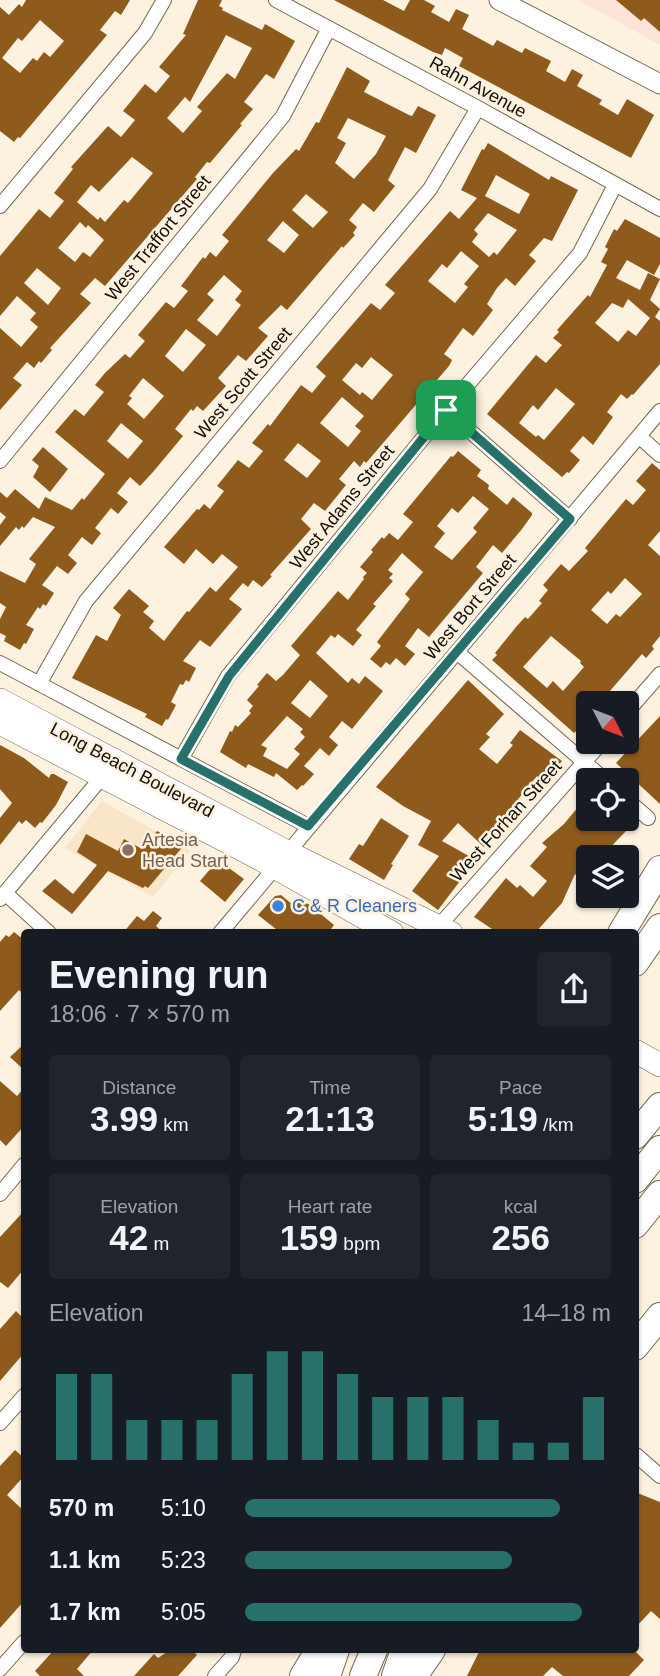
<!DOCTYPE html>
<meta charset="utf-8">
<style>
body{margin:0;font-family:Helvetica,sans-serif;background:#20242c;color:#f1f3f6;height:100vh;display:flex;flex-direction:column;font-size:26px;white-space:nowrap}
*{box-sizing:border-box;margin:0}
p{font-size:23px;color:#9ea1a6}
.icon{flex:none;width:38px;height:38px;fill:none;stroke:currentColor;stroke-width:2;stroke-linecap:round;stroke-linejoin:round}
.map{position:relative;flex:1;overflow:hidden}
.panel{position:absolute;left:21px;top:929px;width:618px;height:724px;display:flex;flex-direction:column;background:#171b24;border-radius:7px;box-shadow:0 2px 5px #0004}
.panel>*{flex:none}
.needle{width:46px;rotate:132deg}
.controls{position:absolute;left:576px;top:691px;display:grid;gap:14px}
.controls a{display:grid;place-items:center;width:63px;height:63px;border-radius:7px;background:#171b24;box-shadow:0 2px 5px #0004;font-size:35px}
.pin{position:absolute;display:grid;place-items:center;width:60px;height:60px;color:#fff;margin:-30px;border-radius:14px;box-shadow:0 4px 10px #0006}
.round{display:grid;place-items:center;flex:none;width:74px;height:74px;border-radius:7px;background:#20242c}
.headline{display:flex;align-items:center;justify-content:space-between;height:119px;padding:0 28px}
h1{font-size:38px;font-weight:700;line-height:52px}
.stats{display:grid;grid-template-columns:repeat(3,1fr);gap:10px;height:119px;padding:7px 28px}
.stats div{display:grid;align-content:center;border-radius:7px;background:#20242c;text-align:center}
.stats b{font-size:35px;font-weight:700}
.stats small{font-size:19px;font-weight:400}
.stats p{font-size:19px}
.chart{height:196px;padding:14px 28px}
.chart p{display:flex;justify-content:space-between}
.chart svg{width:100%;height:126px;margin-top:7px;stroke:#28716b;stroke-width:6}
ul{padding:0 28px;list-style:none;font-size:23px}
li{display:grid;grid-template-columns:112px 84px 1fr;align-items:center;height:52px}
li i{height:18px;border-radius:9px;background:#28716b}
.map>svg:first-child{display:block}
</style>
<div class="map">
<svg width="660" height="1676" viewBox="0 0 660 1676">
<rect width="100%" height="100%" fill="#fdf2df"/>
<!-- built -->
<path fill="#f9e6c8" d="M102,801L190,851L153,897L65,848Z"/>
<!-- industrial -->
<path fill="#fce4d9" d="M578,0H660V45Z"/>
<!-- building -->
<path fill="#8e5b1d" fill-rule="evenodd" d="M26,0H130L121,15L115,11L100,30L107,35L20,138L18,137L14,142L0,131V7L9,15L19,4L22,7ZM40,20L64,41L50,57L44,52L37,61L33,58L20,73L2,58L18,38L22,41Z
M198,0H222L219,6L223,8L222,10L262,30L265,24L295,41L274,79L266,74L244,102L253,109L240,124L242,125L210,163L207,162L195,177L197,179L105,286L95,278L80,294L91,303L50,348L52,350L41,363L39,361L34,368L27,362L13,378L22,385L0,410V328L21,347L38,327L30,320L36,313L17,296L0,316V256L39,209L50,218L64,201L54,193L73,169L71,167L108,126L121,137L135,120L123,111L145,84L156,93L170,76L159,67L186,35L183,34ZM226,35L252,48L235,79L227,73L197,107L202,111L183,133L167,118L185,97L190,102ZM132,157L153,173L128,203L124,200L105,222L100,217L98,220L77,202L91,185L99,192ZM80,222L86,228L88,225L104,240L90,257L83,252L75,262L58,248ZM37,268L61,288L48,305L24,283Z
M334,0H383L404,11L410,0H424L435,6L431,12L449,22L456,9L469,15L462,29L493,46L497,40L522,53L525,48L551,61L546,71L565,82L572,69L583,75L577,86L602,100L599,104L618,115L627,99L654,115L631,158L459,66L463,58L445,48L442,55L433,52Z
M616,0H660V32L644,18L641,21Z
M347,67L370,81L364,92L409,115L412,116L418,106L436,115L416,153L405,147L388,180L395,186L374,212L363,203L349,220L357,227L353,233L355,235L343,248L342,246L287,310L281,305L258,328L268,336L246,361L238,355L218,378L226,386L203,411L197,406L193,411L191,409L175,429L183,436L153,472L140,486L130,477L117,493L128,502L118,514L111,508L95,528L101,533L92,545L82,537L68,555L77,563L68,574L57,566L42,585L54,593L46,606L43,604L40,609L38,607L26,625L34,629L26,644L24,643L20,650L4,641L6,636L0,633V619L6,607L0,603V571L25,583L36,564L29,559L55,527L33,517L24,528L22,526L19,530L16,527L0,546V525L6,517L0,512V492L7,498L15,489L39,509L45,497L72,510L82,498L84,500L105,474L55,432L75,409L84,416L104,392L95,385L105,373L125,354L130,358L145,341L138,335L166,302L174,308L188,291L181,286L203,257L205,259L210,252L216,257L229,241L222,235L273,173L296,149L299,151L316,122L319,123ZM348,118L386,136L376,154L354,179L335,163L346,143L337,138ZM306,194L328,212L313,228L292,210ZM283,221L299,235L284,253L267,240ZM224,275L242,291L235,300L241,305L217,336L197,320L214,300L207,294ZM186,329L206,345L183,372L165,356ZM143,378L164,396L144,419L127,404L132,398L129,396ZM121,423L143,441L128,459L107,441Z
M488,143L549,180L551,176L578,190L552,241L544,238L529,255L536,261L515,286L506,278L497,288L487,304L493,310L473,336L463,328L444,354L452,360L449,366L366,463L364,461L360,467L354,461L339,479L346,485L325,511L314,503L301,519L311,529L270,575L272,576L262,587L253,580L248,587L243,583L229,599L242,609L210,647L200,640L183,661L196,668L189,682L186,680L183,685L180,684L171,702L176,705L168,720L166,719L162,726L145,717L147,714L72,678L96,635L107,641L121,615L113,608L129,589L149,606L143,612L154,621L149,628L164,641L187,611L189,612L210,587L216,592L238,567L222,554L213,564L196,549L184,564L164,547L197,509L199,510L204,504L210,509L224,491L217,486L238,460L249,468L263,451L252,443L268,424L270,426L301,385L312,393L326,376L316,367L371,303L380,310L395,293L385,285L450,211L459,219L477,198L461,190L482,149L484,150ZM496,175L530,194L519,214L485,196ZM488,213L517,230L497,255L494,252L489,257L472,242L478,234L474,230ZM461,251L479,266L464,284L468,287L455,303L428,281L442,264L447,268ZM371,357L393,375L372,400L362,392L360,395L342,380L356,363L362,368ZM342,397L364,416L355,426L361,431L348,447L320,423ZM298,443L321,461L307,478L284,460Z
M625,219L660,238V264L654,275L627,260L616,278L640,290L648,273L660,279L650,300L660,309L655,317L660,321V364L633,395L632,394L627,399L621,394L607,412L613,417L593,445L583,436L570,451L580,460L569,473L567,472L562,477L487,414L536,355L546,363L562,345L553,338L559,332L557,330L588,295L590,297L607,265L601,262L608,249L605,247L614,229L617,231ZM628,299L650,318L636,336L628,330L618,342L595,323L612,303L623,308ZM556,388L575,404L544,440L538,435L536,437L519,423L533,405L538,410Z
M43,447L68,469L50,492L33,477L39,466L32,460Z
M458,451L481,470L477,476L489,485L488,489L507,505L513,497L532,513V515L522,529L502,553L493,545L476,567L483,573L429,637L418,628L405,646L415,654L405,666L396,658L390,665L386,662L381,668L370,659L381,646L377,642L410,599L405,594L423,572L402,553L388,570L393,574L389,578L393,581L373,604L376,606L356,630L362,635L353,646L338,634L335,638L331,635L316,653L348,683L352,678L359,684L365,676L383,691L352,729L342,721L329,737L338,745L329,756L320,748L304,766L314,774L303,786L302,785L297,790L276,773L274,777L248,764L246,768L220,752L230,731L232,732L235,725L238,727L251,713L249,711L253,706L247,700L259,686L257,685L267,673L276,681L283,675L300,655L291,646L338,591L348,600L364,579L363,577L367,573L360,567L373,552L371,550L382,537L384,539L389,533L398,540L413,522L403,514L451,456L453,457ZM473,496L489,509L473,528L477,532L452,560L434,547L445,533L437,526L452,508L458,513ZM310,680L328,696L310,718L291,703ZM287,716L303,729L300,732L305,737L294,749L300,754L287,769L263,756L267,748L261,745Z
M652,463L660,470V531L648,545L660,556V636L652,646L654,649L646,658L642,654L609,692L612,695L604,704H588V724L583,729L580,727L574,733L492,660L497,655L495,653L516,627L525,617L528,619L542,603L539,601L548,590L543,585L561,564L569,571L588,551L585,548L626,499L633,505L646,490L636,481ZM625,578L642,594L620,617L616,614L607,624L591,610L608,591L611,594ZM551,636L581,661L580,663L584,667L563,691L553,681L547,688L523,667Z
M468,680L504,714L486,734L490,737L479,749L497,764L513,745L510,743L520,730L562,761L544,782L537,776L515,803L518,805L498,827L500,829L484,847L458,823L442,841L476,860L438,910L412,891L439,856L418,845L431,821L403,806L376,787Z
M660,716V804L616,763Z
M0,745L24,758L49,778L51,774H54L68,782L56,805L42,823L40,822L35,828L26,820L22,824L19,821L0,845V818L12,803L0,789Z
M588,795V819H613L626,831L600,858H588V872L581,880L575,874L562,903L535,933H498L474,917L506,878L517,888L520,885L533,897L547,881L530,866L547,847L542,843L564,824Z
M381,818L409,836L391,864L393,865L384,880L349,859L359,844L363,846Z
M157,831L185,844L148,888L145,886L143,888L108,871L72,914L42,891L55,879L73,894L97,865L77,852L86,834L118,851L124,839L142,849Z
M218,860L244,879L225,902L200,881Z
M281,895L293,905L297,898L310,905L334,925L328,933H281L258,915L275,896Z
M153,911L162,918L156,926L164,933H123L137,916L144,921Z
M14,932L24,940V995L19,990L0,1011V942L6,935L9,937Z
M24,1044V1070L10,1057Z
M0,1081L17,1096L24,1088V1126L6,1146L0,1140Z
M24,1211V1269L8,1288L0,1282V1237Z
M16,1311L24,1319V1353L0,1381V1329Z
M15,1450L24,1458V1476L7,1495L24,1511V1601L0,1628V1466Z
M635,1492L660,1502V1619L651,1611L635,1628Z
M54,1650H93L77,1669L84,1676H40L35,1671Z
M170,1650H192L197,1655L178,1676H134L154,1654L158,1658Z
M480,1650H634L644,1660L629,1676H563L552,1667L543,1676H467Z"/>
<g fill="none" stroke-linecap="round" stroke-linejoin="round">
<defs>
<path id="street" d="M276,0L478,108L660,209
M0,206L145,33L164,0
M446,410L570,519
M640,437L660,455
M0,461L283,116L329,28
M457,652L605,780
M0,663L308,826
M39,684L86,601L430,189L478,108
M626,713L660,674
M181,759L228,676L446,410L580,253L615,185
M626,799L648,818
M5,893L49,933
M0,899L102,777
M439,926L602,742
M220,933L660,411
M0,1194L24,1165
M0,1423L24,1396
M636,1455L660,1476
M0,1669L24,1642
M215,1676L232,1657L234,1650"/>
<path id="secondary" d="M499,0L660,84"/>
<path id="primary" d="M0,700L287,852L451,933
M0,723L253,855L392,933
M635,1051L660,1065"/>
<path id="highway" d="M621,933L660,869
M635,963L660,927
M635,1136L660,1106
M635,1180L660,1149
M635,1225L660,1194
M635,1347L660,1316
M303,1676L319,1650
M327,1676L336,1650
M363,1676L374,1650
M395,1676L404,1650
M414,1676L432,1650"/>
</defs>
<!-- street casing -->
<use href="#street" stroke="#736752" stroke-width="16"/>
<!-- secondary casing -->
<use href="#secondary" stroke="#736752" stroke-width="21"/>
<!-- primary casing -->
<use href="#primary" stroke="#736752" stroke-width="24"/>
<!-- highway casing -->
<use href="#highway" stroke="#736752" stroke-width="28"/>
<!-- street -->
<use href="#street" stroke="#fff" stroke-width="14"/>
<!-- secondary -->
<use href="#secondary" stroke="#fff" stroke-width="19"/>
<!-- primary -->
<use href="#primary" stroke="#fff" stroke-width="23"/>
<!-- highway -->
<use href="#highway" stroke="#fff" stroke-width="26"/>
</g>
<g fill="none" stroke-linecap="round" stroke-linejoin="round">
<defs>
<path id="route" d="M446,410L570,519L308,826L181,759L229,676Z"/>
</defs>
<!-- route casing -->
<use href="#route" stroke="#fff" stroke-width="14"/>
<!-- route -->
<use href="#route" stroke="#28716b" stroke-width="9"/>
</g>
<!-- markers -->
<circle fill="#8d6e63" stroke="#fdf2df" stroke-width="2.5" cx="128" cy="850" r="7"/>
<circle fill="#3f7fe0" stroke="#fdf2df" stroke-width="2.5" cx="278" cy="906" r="7"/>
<g text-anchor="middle" stroke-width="5" stroke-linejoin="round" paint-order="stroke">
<!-- street labels -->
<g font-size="18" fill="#130e07" stroke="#fdf2df">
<text transform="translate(478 87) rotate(29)" y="6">Rahn Avenue</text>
<text transform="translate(158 238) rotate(-51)" y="6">West Traffort Street</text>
<text transform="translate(243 383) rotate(-50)" y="6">West Scott Street</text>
<text transform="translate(342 507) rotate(-51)" y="6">West Adams Street</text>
<text transform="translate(470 607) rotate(-50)" y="6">West Bort Street</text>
<text transform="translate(132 770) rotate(28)" y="6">Long Beach Boulevard</text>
<text transform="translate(506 821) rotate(-48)" y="6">West Forhan Street</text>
</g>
<!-- education labels -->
<g font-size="18" fill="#785e54" stroke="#fdf2df" text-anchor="start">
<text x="142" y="846">Artesia<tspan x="142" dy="21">Head Start</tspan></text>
</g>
<!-- shop labels -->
<g font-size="18" fill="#366cbe" stroke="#fdf2df" text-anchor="start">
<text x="292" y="912">C &amp; R Cleaners</text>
</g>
</g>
</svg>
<div class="controls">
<a><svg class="needle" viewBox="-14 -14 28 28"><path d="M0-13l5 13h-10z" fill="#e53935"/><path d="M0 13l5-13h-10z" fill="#9ea1a6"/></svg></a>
<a><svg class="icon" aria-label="locate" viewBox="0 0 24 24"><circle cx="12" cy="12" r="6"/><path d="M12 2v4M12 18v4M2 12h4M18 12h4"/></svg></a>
<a><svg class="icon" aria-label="layers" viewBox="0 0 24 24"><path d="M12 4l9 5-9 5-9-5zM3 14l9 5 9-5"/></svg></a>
</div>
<div class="pin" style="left:446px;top:410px;background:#1e9e55"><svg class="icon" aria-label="arrive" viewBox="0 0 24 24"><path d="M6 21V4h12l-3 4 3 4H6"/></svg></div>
<section class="panel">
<div class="headline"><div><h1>Evening run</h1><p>18:06 · 7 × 570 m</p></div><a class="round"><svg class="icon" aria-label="share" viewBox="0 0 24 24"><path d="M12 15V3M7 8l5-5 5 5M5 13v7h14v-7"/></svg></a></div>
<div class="stats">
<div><p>Distance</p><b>3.99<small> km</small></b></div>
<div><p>Time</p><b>21:13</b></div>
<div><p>Pace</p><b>5:19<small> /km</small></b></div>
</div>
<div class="stats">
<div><p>Elevation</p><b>42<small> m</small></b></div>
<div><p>Heart rate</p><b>159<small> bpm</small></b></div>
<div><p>kcal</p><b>256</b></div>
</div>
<div class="chart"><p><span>Elevation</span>14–18 m</p>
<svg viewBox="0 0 160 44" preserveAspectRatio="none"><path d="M5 44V14M15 44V14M25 44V30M35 44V30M45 44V30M55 44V14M65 44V6M75 44V6M85 44V14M95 44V22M105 44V22M115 44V22M125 44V30M135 44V38M145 44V38M155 44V22"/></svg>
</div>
<ul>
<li><b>570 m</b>5:10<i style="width:86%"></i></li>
<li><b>1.1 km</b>5:23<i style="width:73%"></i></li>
<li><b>1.7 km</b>5:05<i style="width:92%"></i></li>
</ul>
</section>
</div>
